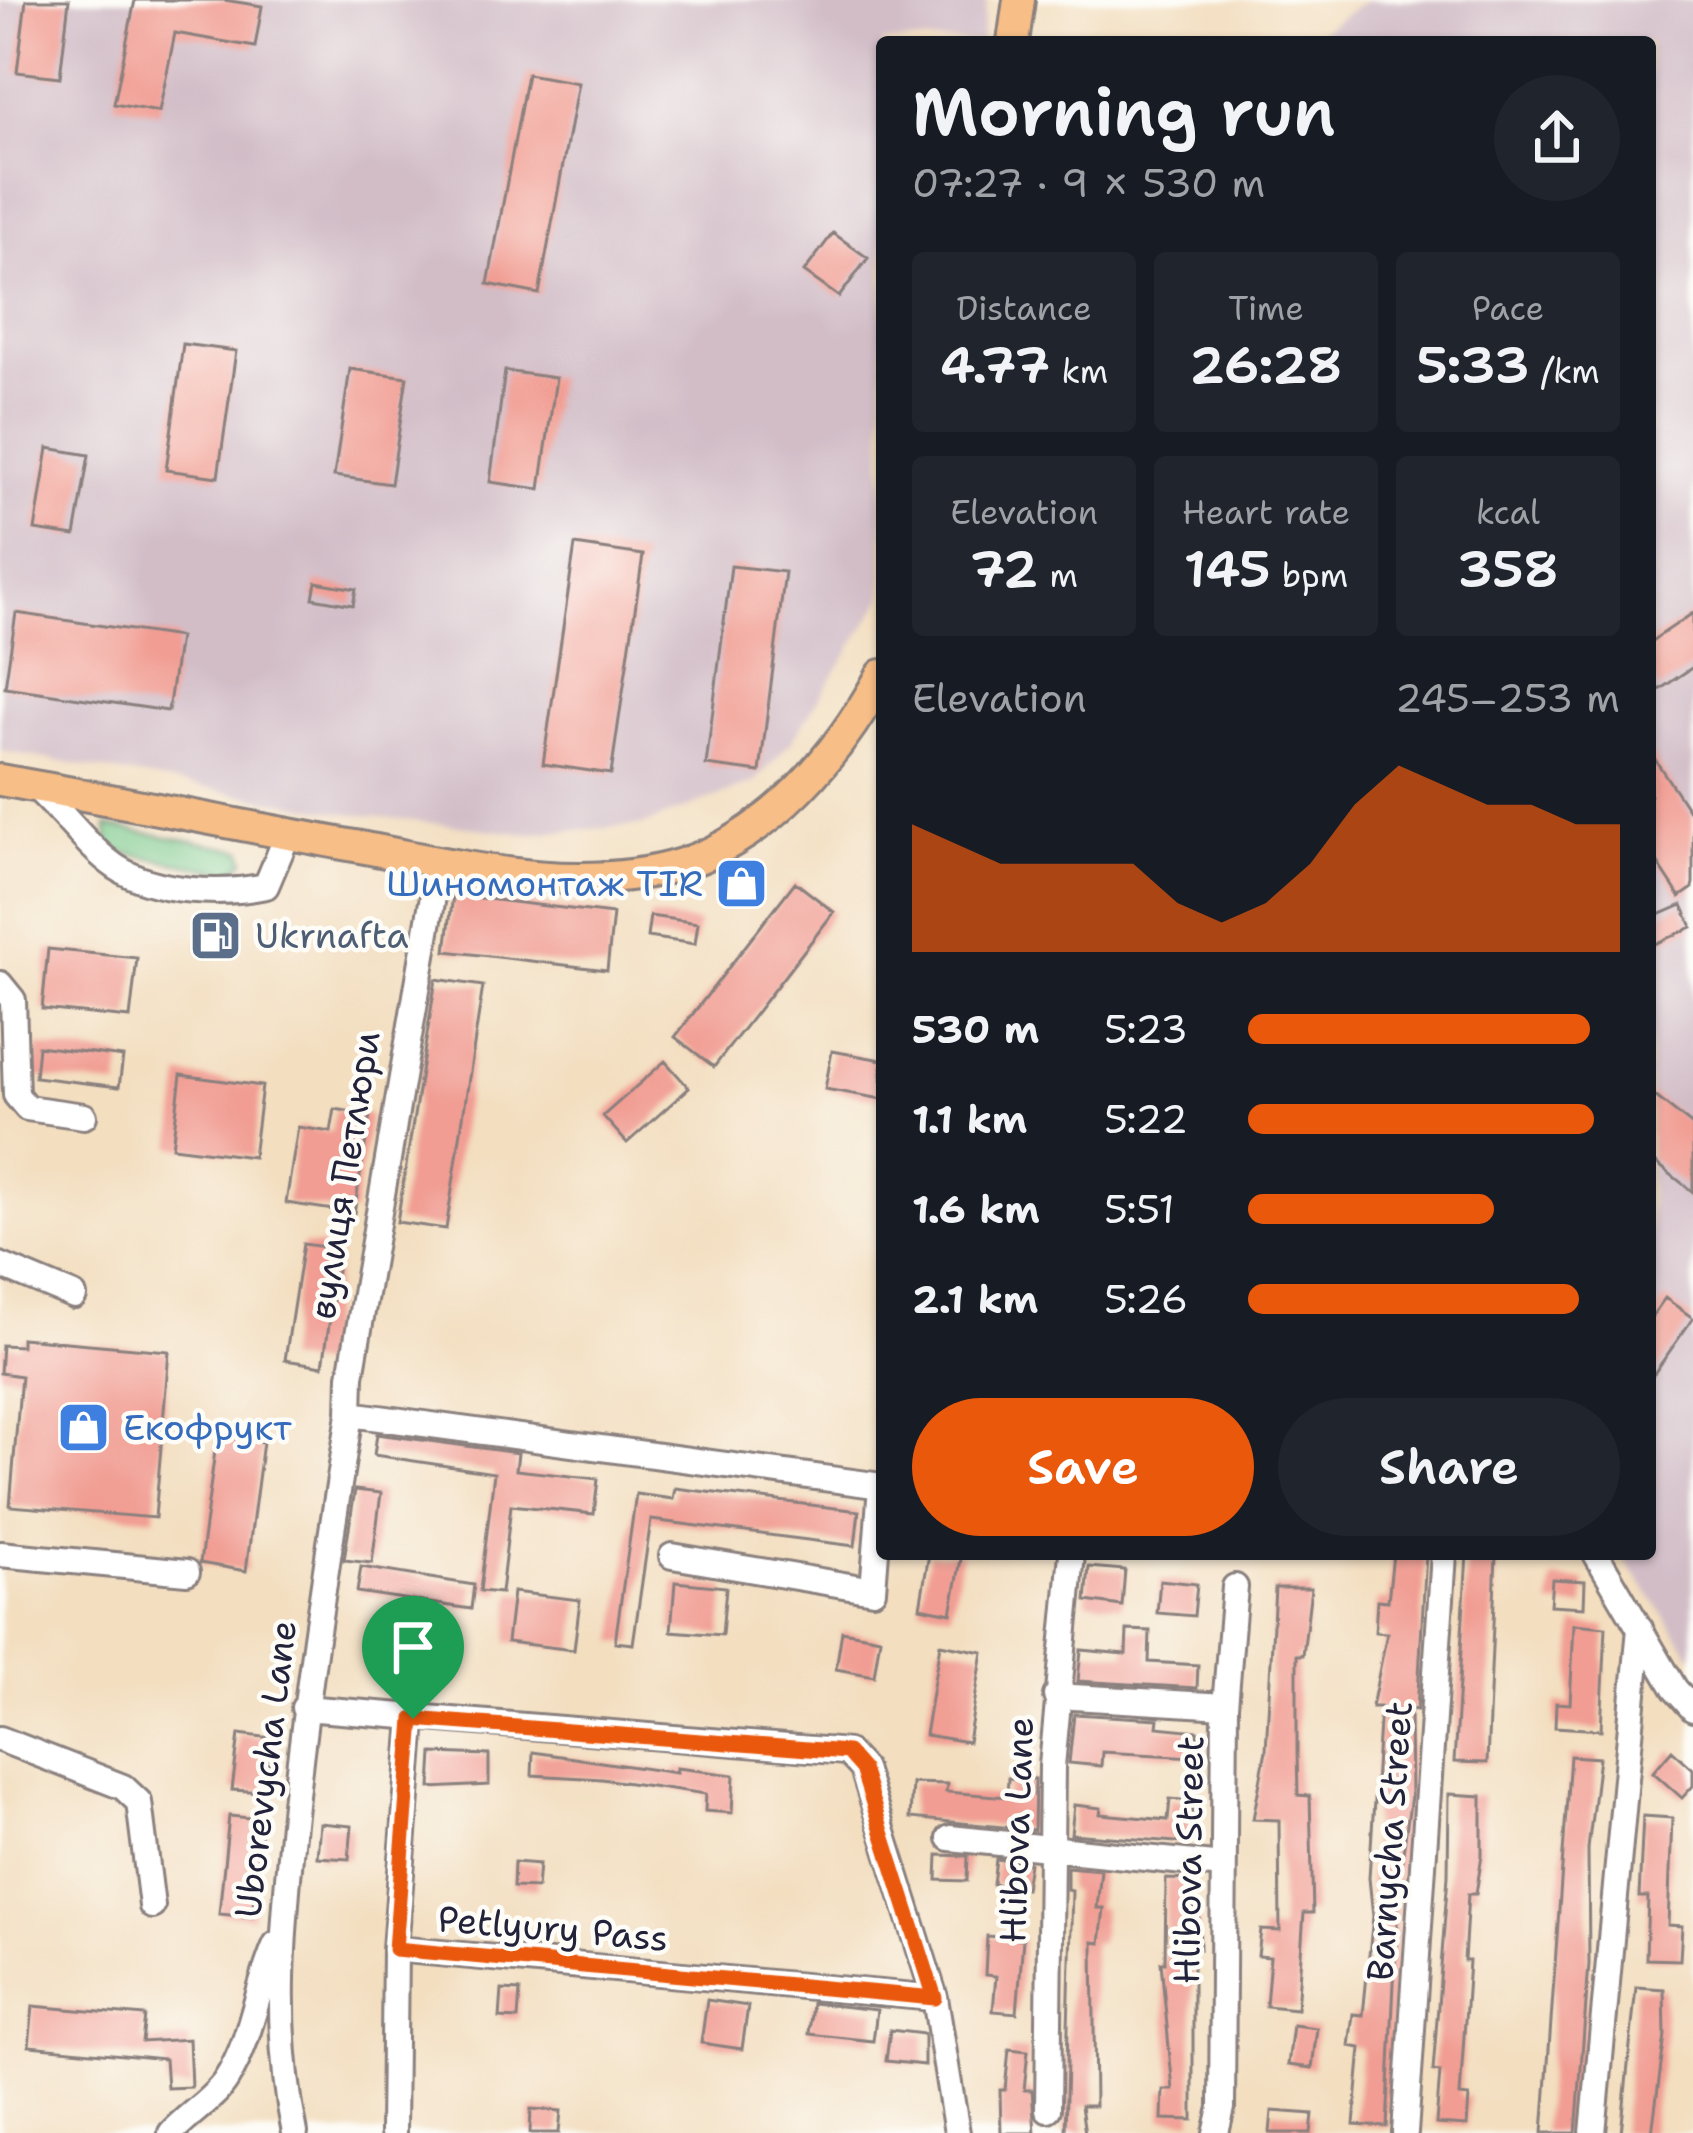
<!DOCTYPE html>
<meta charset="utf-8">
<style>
body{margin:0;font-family:"Shantell Sans",sans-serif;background:#20242c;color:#f1f3f6;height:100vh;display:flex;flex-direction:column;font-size:45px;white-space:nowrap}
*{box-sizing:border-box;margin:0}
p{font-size:39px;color:#9ea1a6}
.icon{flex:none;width:66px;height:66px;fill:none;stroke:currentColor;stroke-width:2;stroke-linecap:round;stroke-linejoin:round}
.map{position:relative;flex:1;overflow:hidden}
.details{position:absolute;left:876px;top:36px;width:780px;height:1524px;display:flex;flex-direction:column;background:#171b24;border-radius:12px;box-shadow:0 3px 9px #0004}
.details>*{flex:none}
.pin{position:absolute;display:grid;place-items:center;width:102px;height:102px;color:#fff;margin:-123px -51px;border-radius:50% 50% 50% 0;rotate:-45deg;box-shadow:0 0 12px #0007}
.pin .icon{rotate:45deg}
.round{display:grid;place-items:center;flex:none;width:126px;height:126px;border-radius:63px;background:#20242c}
.headline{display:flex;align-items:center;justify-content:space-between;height:204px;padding:0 36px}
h1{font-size:66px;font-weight:600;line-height:90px}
.metrics{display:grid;grid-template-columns:repeat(3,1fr);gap:18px;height:204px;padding:12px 36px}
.metrics div{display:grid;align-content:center;border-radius:12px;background:#20242c;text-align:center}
.metrics b{font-size:51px;font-weight:600}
.metrics small{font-size:33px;font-weight:400}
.metrics p{font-size:33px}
.chart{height:336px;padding:24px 36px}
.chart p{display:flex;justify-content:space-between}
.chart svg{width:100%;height:216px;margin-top:12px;fill:#ea580c;opacity:.7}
.primary-button{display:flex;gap:24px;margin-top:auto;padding:24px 36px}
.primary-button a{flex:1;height:138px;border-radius:72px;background:#ea580c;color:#fff;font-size:48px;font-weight:600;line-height:138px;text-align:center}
.primary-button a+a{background:#20242c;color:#f1f3f6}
ul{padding:0 36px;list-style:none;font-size:39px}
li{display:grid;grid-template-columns:192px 144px 1fr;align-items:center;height:90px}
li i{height:30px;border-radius:15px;background:#ea580c}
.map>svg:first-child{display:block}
</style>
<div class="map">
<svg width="1693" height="2133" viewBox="0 0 1693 2133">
<rect width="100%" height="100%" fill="#fdfcf7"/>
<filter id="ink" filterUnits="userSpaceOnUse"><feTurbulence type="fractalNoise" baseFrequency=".00833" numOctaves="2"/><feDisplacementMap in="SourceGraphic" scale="24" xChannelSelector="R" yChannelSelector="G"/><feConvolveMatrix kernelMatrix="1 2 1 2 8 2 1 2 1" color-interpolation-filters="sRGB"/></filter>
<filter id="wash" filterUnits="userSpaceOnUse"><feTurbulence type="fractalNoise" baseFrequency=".004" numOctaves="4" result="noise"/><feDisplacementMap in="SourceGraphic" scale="48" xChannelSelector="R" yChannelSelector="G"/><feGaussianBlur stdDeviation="2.7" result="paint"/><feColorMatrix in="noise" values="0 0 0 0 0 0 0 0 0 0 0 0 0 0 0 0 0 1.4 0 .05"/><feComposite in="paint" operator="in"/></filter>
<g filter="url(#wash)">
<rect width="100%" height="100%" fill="#f3dec0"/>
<!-- industrial -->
<path fill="#d2bdc7" d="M0,0H987L981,42H882V600L791,742L755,782L643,825L526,834L337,812L0,751Z
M1367,0H1693V1657L1621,1554H1650V42H1304Z"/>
<!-- green -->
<path fill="#78c787" stroke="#4d7461" stroke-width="3" d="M107,826L243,850L245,861L231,873L119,852L108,844Z"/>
<g id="blocks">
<!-- building -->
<path fill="#f19d93" d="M26,0H69L60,77L17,72Z
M135,0H224L262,6L255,47L175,33L159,112L114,104Z
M527,74L578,83L539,294L488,284Z
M833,233L868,258L839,297L804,272Z
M183,344L236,351L218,477L166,470Z
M350,369L407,377L391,484L334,476Z
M505,371L556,378L540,489L490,482Z
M48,448L89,455L75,536L35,530Z
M575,545L643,555L611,774L543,764Z
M731,566L785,572L760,772L706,765Z
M316,582L356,589L353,605L313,598Z
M16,613L179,637L168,711L5,687Z
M1693,613V667L1659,690L1650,677V642Z
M1650,752L1693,817V888L1680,897L1650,851Z
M795,882L834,912L714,1067L675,1037Z
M453,895L613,914L607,970L446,951Z
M1682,905L1692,927L1650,946V919Z
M205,916L234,922L227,953L198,947Z
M650,916L698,923L695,944L647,937Z
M48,949L137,958L130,1018L42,1009Z
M436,979L483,986L446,1229L397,1222Z
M38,1046L123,1057L119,1087L35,1077Z
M832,1051L882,1060V1099L825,1089Z
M665,1061L689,1088L627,1143L603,1116Z
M181,1075L262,1086L253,1157L172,1147Z
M1650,1092L1693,1126V1192L1650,1158Z
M335,1109L370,1115L354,1213L286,1203L298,1127L331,1132Z
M303,1244L340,1249L323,1366L285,1360Z
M1665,1298L1693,1318L1650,1379V1319Z
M21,1338L169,1351L155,1518L10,1506L21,1376L0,1373L2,1345L21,1346Z
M377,1434L518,1453L516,1470L598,1479L594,1514L511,1505L501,1593L480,1591L494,1473L374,1455Z
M217,1436L263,1442L246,1571L200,1563Z
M675,1488L859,1511L855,1546L651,1520L633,1644L615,1642L636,1494L673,1499Z
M355,1490L381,1493L372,1563L344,1560Z
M929,1554H962L951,1613L920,1607Z
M1393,1554H1426L1417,1710L1410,1709L1411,1796L1399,1880L1387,2127L1354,2125L1361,2048L1349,2046L1353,2014L1363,2015L1373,1916L1369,1878L1380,1707H1372L1387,1633L1375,1632L1377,1600L1388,1601Z
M1467,1554L1496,1555L1487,1763L1454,1762Z
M361,1567L474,1585L471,1609L357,1592Z
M1089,1567L1125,1570L1122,1606L1086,1601Z
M1552,1579L1585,1581L1584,1607L1550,1605Z
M1160,1580L1197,1584L1194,1616L1157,1613Z
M675,1582L726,1587L722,1635L671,1631Z
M1275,1588H1311L1303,1655H1297V1752L1298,1795L1310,1796L1313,1913H1304L1297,2009L1266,2006L1270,1957L1258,1956L1261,1930L1280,1931L1279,1820L1253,1819L1266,1750Z
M513,1592L580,1600L574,1650L507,1642Z
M1574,1624L1606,1627L1601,1730L1555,1727L1556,1703L1570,1704Z
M1127,1630L1150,1631L1149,1662L1198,1665L1197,1688L1078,1681L1081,1650L1126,1654Z
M842,1631L880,1638L874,1676L836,1669Z
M940,1644L983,1652L968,1742L925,1735Z
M1074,1714L1158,1719L1157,1727L1198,1731L1195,1757L1102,1752L1101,1766L1069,1763Z
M239,1734L272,1738L265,1792L232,1790Z
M1672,1750L1693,1769V1786L1682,1798L1653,1772Z
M533,1752L676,1773V1768L734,1775L732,1813L705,1811L706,1794L602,1779L532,1775Z
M433,1753L489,1755V1785L431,1788Z
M1570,1756L1599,1758L1588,1849L1589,1964L1576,2133H1543Z
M1008,1778L1035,1779L1034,1830L910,1818L912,1783L947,1784L946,1792L1007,1797Z
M1449,1794L1482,1796V1855L1476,1894H1468L1464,1961H1469L1460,2096L1469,2097L1467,2126L1436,2124L1440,2072L1433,2071L1448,1876Z
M1170,1799L1193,1801L1189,1843L1071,1834L1074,1805L1101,1808L1100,1814L1168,1820Z
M229,1816L262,1819L252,1917L219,1914Z
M1643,1816L1672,1818L1668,1925L1682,1926L1680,1960L1646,1959L1648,1897H1639Z
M320,1823L352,1826L349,1859L317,1857Z
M938,1855L968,1856L967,1881L937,1880Z
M996,1859L1029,1863L1025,1889L993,1884Z
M514,1862L539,1864L537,1888L513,1887Z
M1067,1867L1101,1870L1097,1908H1104L1100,1943L1093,1942L1095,2106H1081L1085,2133H1065L1072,1891L1067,1890Z
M1166,1879L1194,1880V1917H1199L1200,1949H1193V2120L1162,2119L1163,2090H1173L1161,1962H1165Z
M987,1936L1023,1939L1017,2013L993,2011L996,1976L985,1975Z
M1636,1987L1664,1989L1665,2035L1652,2133H1621Z
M502,1990L520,1991L518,2019L500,2018Z
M707,2000L748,2006L742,2049L701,2043Z
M812,2003L877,2010L873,2041L809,2034Z
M33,2006L145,2016L142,2042L189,2039L191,2087L167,2088L165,2059L29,2046Z
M1293,2025L1317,2028L1312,2068L1288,2065Z
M890,2030L924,2034V2065L886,2061Z
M1009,2049L1028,2051L1024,2090H1032L1035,2133H1001L1000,2090H1005Z
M531,2109L561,2111L559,2133H530Z
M1272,2111L1313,2114L1311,2133H1270Z"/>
</g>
</g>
<g filter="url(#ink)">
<use href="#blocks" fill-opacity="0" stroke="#8a807e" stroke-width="3"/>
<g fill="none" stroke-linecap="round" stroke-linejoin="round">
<defs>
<path id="minor" d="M34,786C62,811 86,846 116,867C155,893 222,895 266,886L288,834
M0,984L13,1000L16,1095L27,1108L84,1116
M0,1265L74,1296
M350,1414L882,1486
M0,1554L187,1572
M1596,1554L1675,1689L1693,1709
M672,1556L873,1590L881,1486
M1056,1696L1225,1706
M304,1708L847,1752L863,1769L935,1998L957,2133
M413,1719L395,1949L935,1998
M0,1739L123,1787L139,1802L152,1906
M950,1838L1223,1866
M1048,2109L1052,1766L1072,1554
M171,2133C187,2115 214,2099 226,2080C253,2038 256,1988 276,1944
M295,2133C273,2029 283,1927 293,1823C307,1686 329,1550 350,1414L351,1376L439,861
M393,2133L395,1949
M1216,2133L1222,2108L1225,1706L1235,1587
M1405,2133L1444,1554
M1593,2133L1640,1628"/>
<path id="major" d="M1013,42L1019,0
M0,780C116,800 232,824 349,845C454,864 576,897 682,864C772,835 838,755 882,675"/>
</defs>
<!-- minor casing -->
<use href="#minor" stroke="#8a807e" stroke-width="30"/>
<!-- major casing -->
<use href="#major" stroke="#8a807e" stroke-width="36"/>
<!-- minor -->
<use href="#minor" stroke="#fff" stroke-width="24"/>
<!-- major -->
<use href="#major" stroke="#f7be87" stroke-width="30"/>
</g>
</g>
<g fill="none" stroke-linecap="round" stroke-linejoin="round" filter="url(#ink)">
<defs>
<path id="route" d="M413,1719L847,1752L862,1769L935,1998L395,1949Z"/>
</defs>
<!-- route casing -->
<use href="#route" stroke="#fff" stroke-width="24"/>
<!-- route -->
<use href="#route" stroke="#ea580c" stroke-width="15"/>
</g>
<!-- icons -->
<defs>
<symbol id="shop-square" viewBox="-11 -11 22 22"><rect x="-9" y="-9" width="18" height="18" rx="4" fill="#3f7fe0" stroke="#fdfcf7"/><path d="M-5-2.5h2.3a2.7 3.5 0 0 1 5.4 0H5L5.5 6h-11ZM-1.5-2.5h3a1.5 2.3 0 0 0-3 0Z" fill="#fff"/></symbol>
<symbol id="fuel-square" viewBox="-11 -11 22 22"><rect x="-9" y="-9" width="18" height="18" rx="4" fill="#5c6f8a" stroke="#fdfcf7"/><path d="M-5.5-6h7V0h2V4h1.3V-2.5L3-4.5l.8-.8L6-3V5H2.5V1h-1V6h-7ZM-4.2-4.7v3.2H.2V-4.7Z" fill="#fff"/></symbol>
</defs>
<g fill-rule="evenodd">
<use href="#shop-square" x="712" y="854" width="59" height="59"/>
<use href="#fuel-square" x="186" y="906" width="59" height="59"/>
<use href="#shop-square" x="54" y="1398" width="59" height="59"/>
</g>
<g text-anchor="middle" stroke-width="9" stroke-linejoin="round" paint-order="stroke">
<!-- shop labels -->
<g font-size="36" fill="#366cbe" stroke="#fdfcf7" text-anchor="end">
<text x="703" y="896">Шиномонтаж TIR</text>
<text x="123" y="1440" text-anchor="start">Екофрукт</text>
</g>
<!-- service labels -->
<g font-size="36" fill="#4e5e75" stroke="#fdfcf7" text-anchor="start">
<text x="255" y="948">Ukrnafta</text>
</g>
<!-- street labels -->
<g font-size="36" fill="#22223b" stroke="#fdfcf7">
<text transform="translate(344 1175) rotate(-81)" y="13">вулиця Петлюри</text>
<text transform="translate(265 1769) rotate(-83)" y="13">Uborevycha Lane</text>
<text transform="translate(1016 1830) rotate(-88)" y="13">Hlibova Lane</text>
<text transform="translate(1389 1841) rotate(-86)" y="13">Barnycha Street</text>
<text transform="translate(1188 1860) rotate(-89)" y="13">Hlibova Street</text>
<text transform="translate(553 1928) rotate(5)" y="13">Petlyury Pass</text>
</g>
</g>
</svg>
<div class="pin" style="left:413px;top:1719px;background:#1e9e55"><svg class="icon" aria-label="arrive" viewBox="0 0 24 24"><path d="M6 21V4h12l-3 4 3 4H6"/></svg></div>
<section class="details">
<div class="headline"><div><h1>Morning run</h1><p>07:27 · 9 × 530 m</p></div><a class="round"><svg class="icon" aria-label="share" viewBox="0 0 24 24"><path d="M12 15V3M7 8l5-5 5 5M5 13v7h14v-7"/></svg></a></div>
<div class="metrics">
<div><p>Distance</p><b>4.77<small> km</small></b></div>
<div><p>Time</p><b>26:28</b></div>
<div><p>Pace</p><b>5:33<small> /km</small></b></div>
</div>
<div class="metrics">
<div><p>Elevation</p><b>72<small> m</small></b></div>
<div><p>Heart rate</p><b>145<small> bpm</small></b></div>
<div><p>kcal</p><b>358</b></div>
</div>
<div class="chart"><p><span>Elevation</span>245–253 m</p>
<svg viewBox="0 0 160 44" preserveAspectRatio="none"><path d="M0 44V18L10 22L20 26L30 26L40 26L50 26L60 34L70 38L80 34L90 26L100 14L110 6L120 10L130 14L140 14L150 18L160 18V44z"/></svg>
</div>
<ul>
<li><b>530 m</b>5:23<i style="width:92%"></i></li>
<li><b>1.1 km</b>5:22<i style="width:93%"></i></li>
<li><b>1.6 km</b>5:51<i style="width:66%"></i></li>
<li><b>2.1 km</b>5:26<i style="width:89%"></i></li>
</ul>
<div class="primary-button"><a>Save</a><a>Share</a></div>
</section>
</div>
